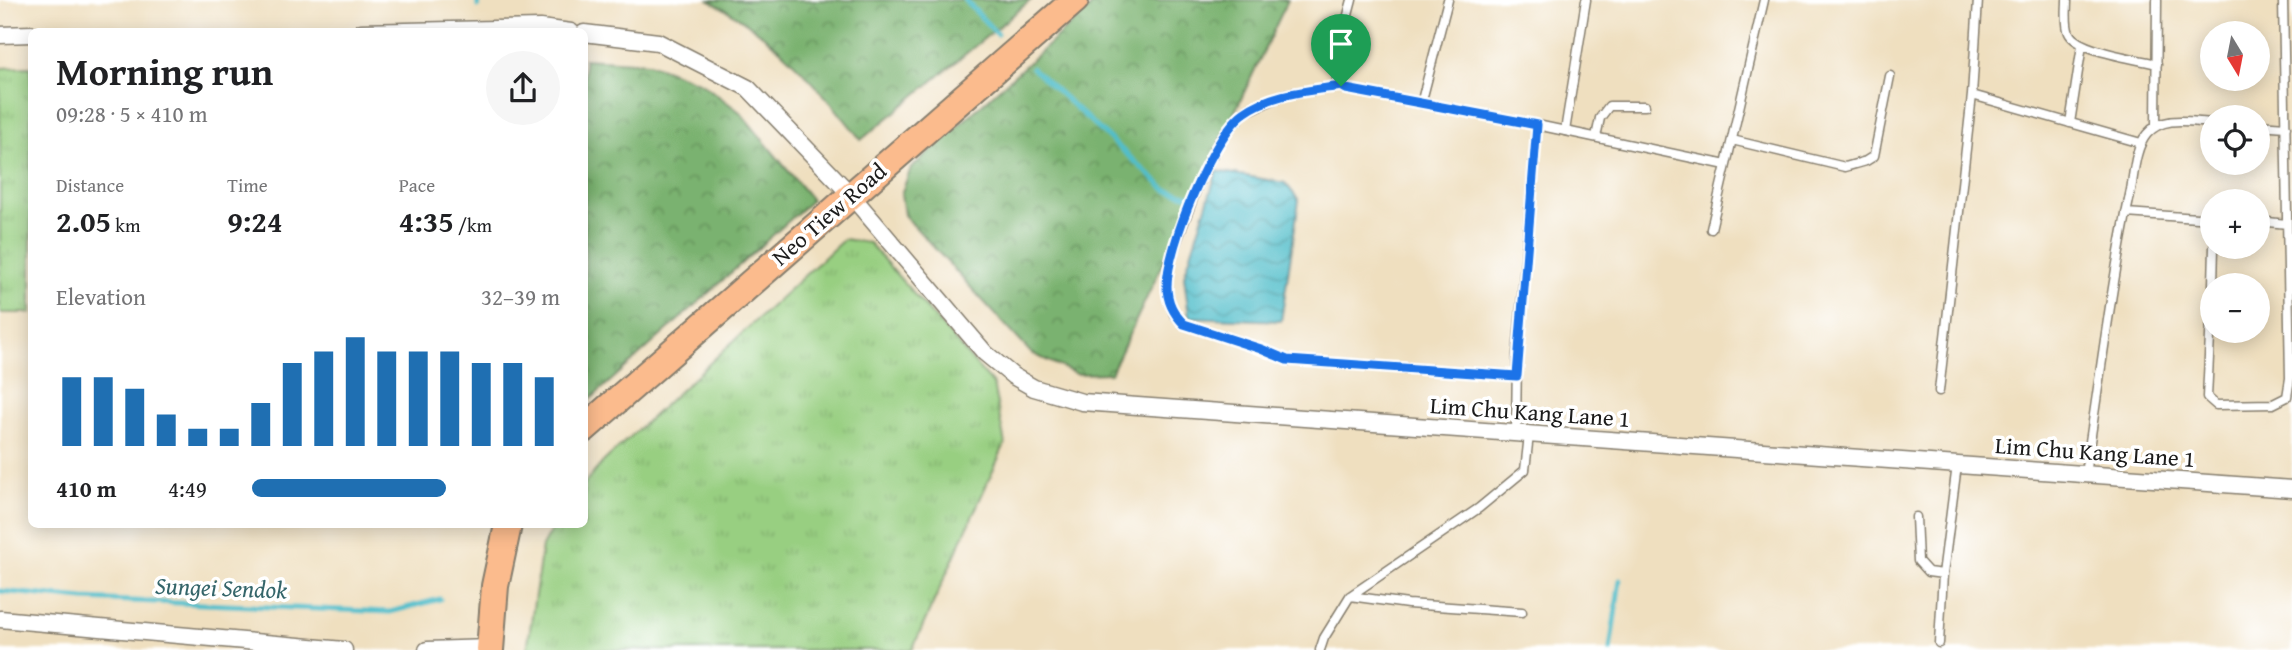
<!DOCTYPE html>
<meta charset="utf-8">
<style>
body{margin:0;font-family:"Gentium Book Plus",serif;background:#f6f6f6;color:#202124;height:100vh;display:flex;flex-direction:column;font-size:26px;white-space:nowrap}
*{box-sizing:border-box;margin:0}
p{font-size:23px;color:#757577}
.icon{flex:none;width:38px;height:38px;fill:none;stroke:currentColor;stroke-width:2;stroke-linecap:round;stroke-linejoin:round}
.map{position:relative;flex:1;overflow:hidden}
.drawer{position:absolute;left:28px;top:28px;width:560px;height:500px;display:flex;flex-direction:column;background:#fff;border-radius:10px;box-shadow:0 4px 18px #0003}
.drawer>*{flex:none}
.needle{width:46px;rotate:170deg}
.controls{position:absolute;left:2200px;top:21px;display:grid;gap:14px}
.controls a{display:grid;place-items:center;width:70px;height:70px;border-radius:50%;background:#fff;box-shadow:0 4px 18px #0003;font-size:35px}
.pin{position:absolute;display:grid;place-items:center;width:60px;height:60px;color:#fff;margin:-72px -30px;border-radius:50% 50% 50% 0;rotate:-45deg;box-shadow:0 0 7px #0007}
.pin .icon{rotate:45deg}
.round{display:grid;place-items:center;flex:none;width:74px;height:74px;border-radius:37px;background:#f6f6f6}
.overview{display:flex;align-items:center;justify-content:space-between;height:119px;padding:0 28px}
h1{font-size:38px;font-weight:700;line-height:52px}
.stats{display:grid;grid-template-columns:repeat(3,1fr);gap:10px;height:119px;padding:7px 28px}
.stats div{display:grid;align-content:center}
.stats b{font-size:30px;font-weight:700}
.stats small{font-size:19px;font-weight:400}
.stats p{font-size:19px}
.chart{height:196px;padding:14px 28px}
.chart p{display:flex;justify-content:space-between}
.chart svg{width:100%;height:126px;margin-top:7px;stroke:#1f6fb2;stroke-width:6}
ul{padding:0 28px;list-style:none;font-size:23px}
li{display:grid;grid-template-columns:112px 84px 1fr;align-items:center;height:52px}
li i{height:18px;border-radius:9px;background:#1f6fb2}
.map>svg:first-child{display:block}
</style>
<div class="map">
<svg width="2292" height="650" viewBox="0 0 2292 650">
<defs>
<pattern id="grass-tufts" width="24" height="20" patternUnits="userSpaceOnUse" patternTransform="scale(1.75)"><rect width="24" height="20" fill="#98cf81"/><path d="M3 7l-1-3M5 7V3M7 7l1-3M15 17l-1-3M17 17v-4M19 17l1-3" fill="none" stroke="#82b16f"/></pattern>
<pattern id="forest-crowns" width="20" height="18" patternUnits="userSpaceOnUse" patternTransform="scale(1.75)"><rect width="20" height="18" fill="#7ab26f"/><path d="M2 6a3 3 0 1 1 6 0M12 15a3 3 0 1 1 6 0" fill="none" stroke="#63905a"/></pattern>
<pattern id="water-waves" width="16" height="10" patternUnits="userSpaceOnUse" patternTransform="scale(1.75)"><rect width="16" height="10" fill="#51beca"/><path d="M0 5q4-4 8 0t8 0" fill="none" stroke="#429aa3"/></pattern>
</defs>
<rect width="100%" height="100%" fill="#fff"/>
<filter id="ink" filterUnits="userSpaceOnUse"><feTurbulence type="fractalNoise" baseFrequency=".0143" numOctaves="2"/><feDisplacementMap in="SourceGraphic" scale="14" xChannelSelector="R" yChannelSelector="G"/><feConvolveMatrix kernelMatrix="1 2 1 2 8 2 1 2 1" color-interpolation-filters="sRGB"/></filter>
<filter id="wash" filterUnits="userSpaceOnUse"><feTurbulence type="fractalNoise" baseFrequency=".00686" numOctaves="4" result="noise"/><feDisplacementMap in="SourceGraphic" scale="28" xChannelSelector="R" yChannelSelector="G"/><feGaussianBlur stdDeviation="1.57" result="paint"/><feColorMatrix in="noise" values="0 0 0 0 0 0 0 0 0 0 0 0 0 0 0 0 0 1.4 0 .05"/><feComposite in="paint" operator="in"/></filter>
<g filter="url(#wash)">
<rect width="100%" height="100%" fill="#efdfbf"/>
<!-- grass -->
<path fill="url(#grass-tufts)" stroke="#5a764e" stroke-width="2" d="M31,67V313H0V68Z
M844,239L869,243L993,384L1005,444L912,650H527L542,546L554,525H584L585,483L604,461Z"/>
<!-- forest -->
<path fill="url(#forest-crowns)" stroke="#4b6746" stroke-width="2" d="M708,0H1031L861,140C819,86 771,31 708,0Z
M1098,0H1288L1111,373L1076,374L1031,353L904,215L901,194L911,168Z
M584,59L649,63L701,83L740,112L812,200L585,404Z"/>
<!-- water -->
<path fill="url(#water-waves)" stroke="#366d73" stroke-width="2" d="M1217,171L1285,183L1299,200L1281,321L1189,317L1184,276Z"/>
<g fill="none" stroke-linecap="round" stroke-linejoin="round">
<!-- stream -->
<path stroke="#51beca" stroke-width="5" d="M478,0V6
M965,0L997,34
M1032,68L1166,190L1191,196
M0,591L84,599L390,612L440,599
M1610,650L1620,580"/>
</g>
</g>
<g filter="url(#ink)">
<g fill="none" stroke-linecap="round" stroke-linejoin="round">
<defs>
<path id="service" d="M1352,0L1339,49L1337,79L1346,89L1537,125L1726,165L1764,0
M2067,0C2067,10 2065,24 2069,33C2077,51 2137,59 2157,64
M1341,86L1286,94L1244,113L1234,123L1221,138L1199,182L1168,265L1167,288L1170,304L1174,314L1184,324L1261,349L1287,360L1517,376
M1972,95L2141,143
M1421,104L1448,0
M2070,123L2082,45
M2258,125L2286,127
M2156,126L2157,0
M1565,131L1586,0
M1596,137L1600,118L1609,106H1645
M1732,140L1845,167L1866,161L1874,156L1890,76
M2126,213L2212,219
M2258,221L2287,224
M1711,229L1726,165
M2213,285L2214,247
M2212,296L2207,397L2216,405L2273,404L2287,397L2290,378L2283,0
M1939,391L1972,95L1978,0
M1516,433L1517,355L1537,125
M2085,474C2100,380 2111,284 2131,190C2134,173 2135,148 2147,134C2163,115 2190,122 2212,123
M1916,517L1918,561L1928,572L1943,574
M1350,596L1408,604L1522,612
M1939,643L1943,574L1957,465
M1320,650L1324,638L1350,596L1479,508L1525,470L1529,435"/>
<path id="minor" d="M361,32L540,28L571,32
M584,33L658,42L748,88L850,194L985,353L1013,376L1034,388L1082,402L2292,489
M0,35L32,34
M0,619L344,650
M427,650L490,648"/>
<path id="primary" d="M584,429L1075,0
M490,650L495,586L508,525"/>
</defs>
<!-- service casing -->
<use href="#service" stroke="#867e6e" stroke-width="11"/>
<!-- minor casing -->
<use href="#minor" stroke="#867e6e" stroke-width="19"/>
<!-- primary casing -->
<use href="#primary" stroke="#867e6e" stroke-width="30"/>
<!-- service -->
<use href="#service" stroke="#fff" stroke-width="8"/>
<!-- minor -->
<use href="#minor" stroke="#fff" stroke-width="16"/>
<!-- primary -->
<use href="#primary" stroke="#fbbb8d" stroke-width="26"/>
</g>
</g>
<g fill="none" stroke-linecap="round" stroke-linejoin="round" filter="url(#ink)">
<defs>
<path id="route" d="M1341,86L1346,89L1537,125L1517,376L1287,360L1261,349L1184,324C1173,313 1167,302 1167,286C1167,247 1212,136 1244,113C1272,93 1308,91 1341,86Z"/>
</defs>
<!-- route casing -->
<use href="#route" stroke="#fff" stroke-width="14"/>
<!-- route -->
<use href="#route" stroke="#1a73e8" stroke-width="9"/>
</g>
<g text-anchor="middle" stroke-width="7" stroke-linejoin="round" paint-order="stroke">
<!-- street labels -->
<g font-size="23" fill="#1c1c1c" stroke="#fff">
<text transform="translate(829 214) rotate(-41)" y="8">Neo Tiew Road</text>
<text transform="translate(1530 412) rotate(4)" y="8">Lim Chu Kang Lane 1</text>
<text transform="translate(2095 452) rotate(4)" y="8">Lim Chu Kang Lane 1</text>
</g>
<!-- water labels -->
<g font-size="24" font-style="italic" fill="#34656a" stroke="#fff">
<text transform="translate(221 588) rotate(2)" y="8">Sungei Sendok</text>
</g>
</g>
</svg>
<div class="controls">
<a><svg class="needle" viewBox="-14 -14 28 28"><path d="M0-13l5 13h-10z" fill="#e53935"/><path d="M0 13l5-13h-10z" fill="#757577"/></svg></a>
<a><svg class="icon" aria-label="locate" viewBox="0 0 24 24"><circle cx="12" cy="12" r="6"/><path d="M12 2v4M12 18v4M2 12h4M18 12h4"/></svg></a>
<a>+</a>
<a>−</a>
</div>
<div class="pin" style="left:1341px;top:86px;background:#1e9e55"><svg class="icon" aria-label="arrive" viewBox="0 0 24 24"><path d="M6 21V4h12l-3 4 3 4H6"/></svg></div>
<section class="drawer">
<div class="overview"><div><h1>Morning run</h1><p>09:28 · 5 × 410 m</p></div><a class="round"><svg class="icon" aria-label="share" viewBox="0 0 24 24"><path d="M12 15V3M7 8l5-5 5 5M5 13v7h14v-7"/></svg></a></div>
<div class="stats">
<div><p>Distance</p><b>2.05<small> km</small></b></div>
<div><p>Time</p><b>9:24</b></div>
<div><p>Pace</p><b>4:35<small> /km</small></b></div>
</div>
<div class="chart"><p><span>Elevation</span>32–39 m</p>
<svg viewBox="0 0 160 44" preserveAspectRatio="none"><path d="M5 44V20M15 44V20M25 44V24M35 44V33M45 44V38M55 44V38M65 44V29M75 44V15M85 44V11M95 44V6M105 44V11M115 44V11M125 44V11M135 44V15M145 44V15M155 44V20"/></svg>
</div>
<ul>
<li><b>410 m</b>4:49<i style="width:63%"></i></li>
</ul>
</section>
</div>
